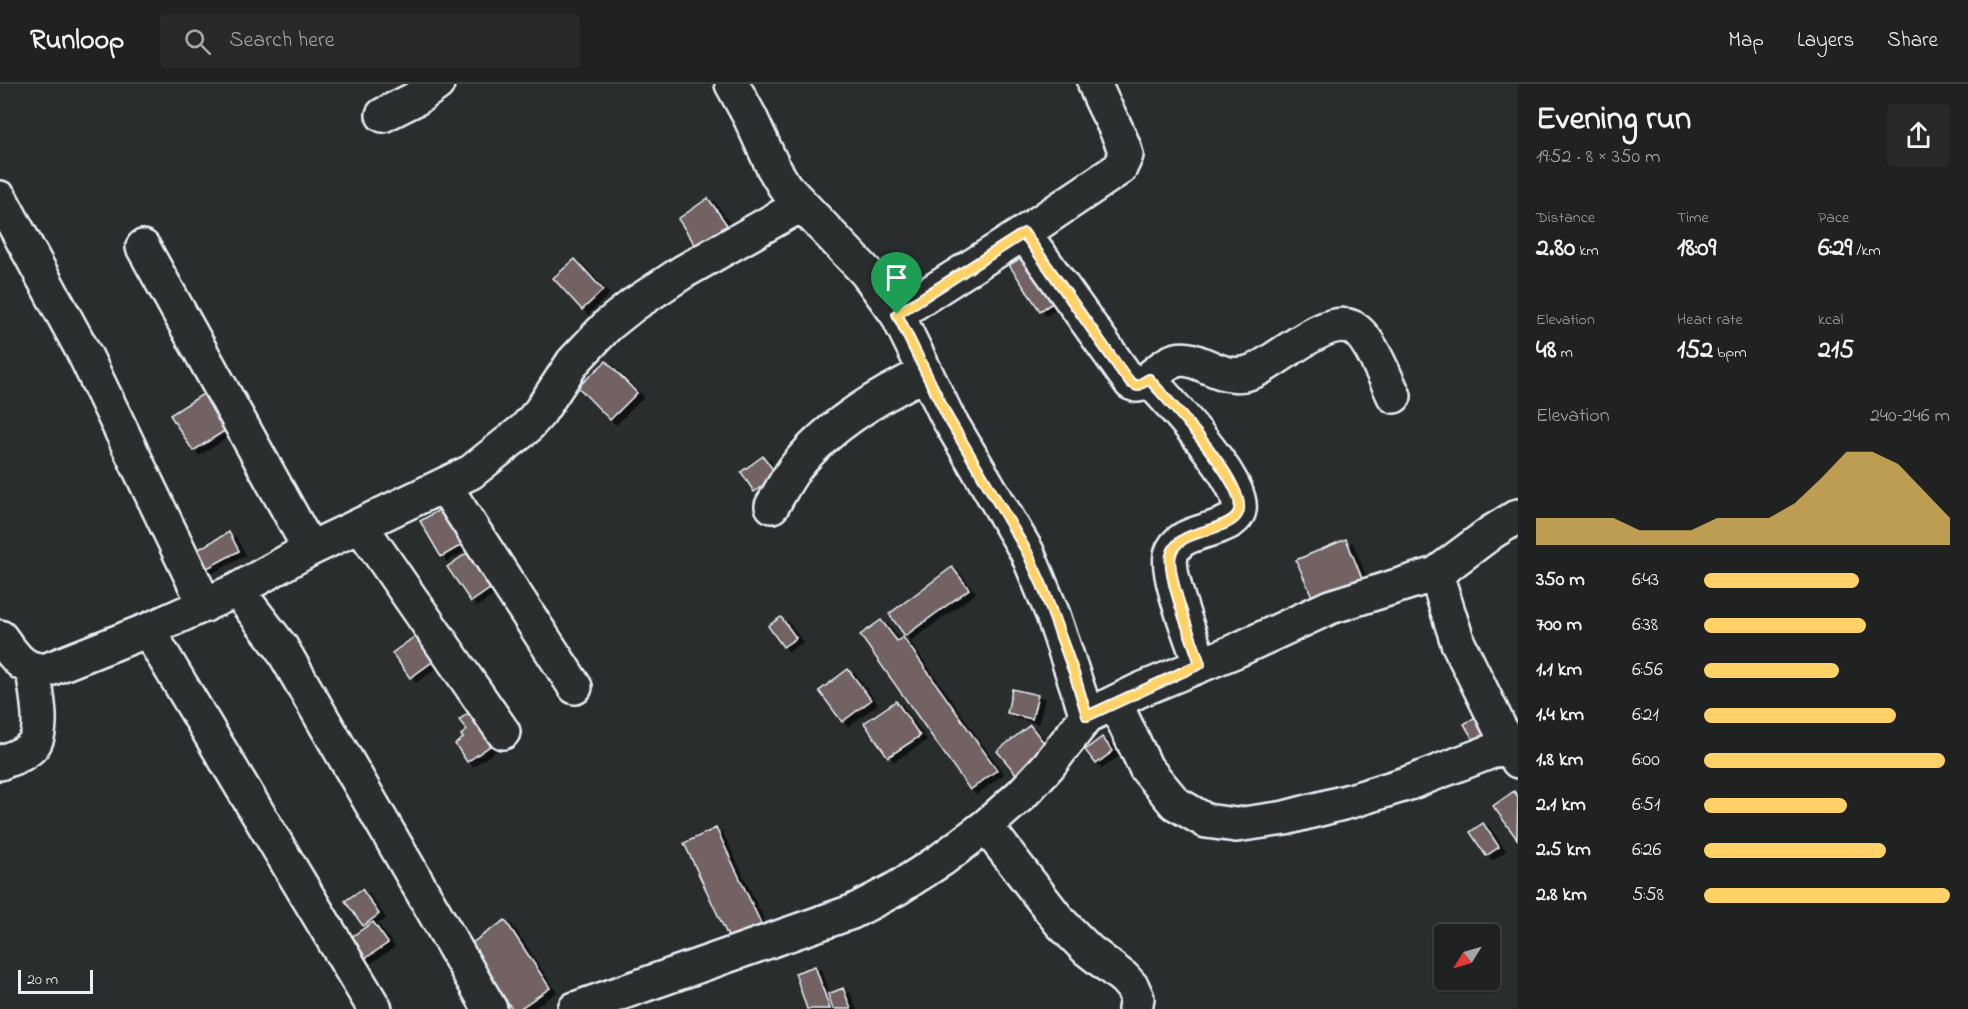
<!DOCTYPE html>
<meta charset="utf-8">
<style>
body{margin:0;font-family:"Indie Flower",sans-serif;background:#282a2a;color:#f1f3f6;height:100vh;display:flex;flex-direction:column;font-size:22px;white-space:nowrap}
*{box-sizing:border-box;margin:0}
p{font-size:20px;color:#a2a4a5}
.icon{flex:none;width:33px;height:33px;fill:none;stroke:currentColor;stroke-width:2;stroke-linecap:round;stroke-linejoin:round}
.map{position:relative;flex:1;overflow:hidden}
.details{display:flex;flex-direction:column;background:#202222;width:450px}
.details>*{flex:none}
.needle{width:39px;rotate:233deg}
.fabs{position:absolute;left:1434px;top:840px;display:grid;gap:12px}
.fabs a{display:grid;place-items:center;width:66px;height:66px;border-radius:6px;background:#202222;box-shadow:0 2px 4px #0004,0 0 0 2px #3d3f40;font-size:30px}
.scale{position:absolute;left:18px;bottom:15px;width:75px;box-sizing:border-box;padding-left:6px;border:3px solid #e8f1f8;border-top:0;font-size:16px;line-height:21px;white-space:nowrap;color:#e8f1f8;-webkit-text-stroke:4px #2a2d2e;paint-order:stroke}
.pin{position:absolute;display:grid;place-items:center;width:51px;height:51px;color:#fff;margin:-62px -26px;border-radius:50% 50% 50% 0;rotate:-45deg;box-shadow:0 0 6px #0007}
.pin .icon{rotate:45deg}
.round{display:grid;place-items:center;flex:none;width:63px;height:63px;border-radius:6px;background:#282a2a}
.headline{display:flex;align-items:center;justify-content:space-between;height:102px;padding:0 18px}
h1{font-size:33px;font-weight:800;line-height:45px}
.figures{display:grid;grid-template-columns:repeat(3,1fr);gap:9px;height:102px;padding:6px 18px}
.figures div{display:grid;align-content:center}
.figures b{font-size:26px;font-weight:800}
.figures small{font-size:16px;font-weight:400}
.figures p{font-size:16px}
.chart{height:168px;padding:12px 18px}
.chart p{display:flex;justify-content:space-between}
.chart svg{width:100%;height:108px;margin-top:6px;fill:#ffd166;opacity:.7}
ul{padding:0 18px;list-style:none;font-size:20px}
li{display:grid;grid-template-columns:96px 72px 1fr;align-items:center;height:45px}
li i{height:15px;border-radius:8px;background:#ffd166}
header{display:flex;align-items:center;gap:36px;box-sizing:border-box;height:84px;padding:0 30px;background:#202222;border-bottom:2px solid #3d3f40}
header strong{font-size:28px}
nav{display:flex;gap:33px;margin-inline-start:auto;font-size:21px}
.search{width:420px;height:54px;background:#282a2a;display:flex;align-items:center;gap:15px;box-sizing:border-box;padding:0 21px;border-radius:6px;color:#a2a4a5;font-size:22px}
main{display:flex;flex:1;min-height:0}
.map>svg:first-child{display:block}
</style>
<header>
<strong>Runloop</strong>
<div class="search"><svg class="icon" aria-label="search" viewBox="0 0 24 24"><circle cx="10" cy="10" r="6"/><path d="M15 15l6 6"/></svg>Search here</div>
<nav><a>Map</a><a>Layers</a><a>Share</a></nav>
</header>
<main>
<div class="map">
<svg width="1518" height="925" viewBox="0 0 1518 925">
<defs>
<filter id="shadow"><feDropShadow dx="6" dy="4" stdDeviation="0" flood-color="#0009"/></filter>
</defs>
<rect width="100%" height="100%" fill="#2a2d2e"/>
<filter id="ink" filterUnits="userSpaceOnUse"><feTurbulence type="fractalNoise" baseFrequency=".0167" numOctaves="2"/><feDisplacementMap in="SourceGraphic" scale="12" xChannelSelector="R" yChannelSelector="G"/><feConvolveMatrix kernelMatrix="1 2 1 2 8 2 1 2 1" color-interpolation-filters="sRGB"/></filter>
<g filter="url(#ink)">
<!-- building -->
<path fill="#726462" stroke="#e8f1f8" stroke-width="1.5" filter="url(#shadow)" d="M708,114L727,141L696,162L678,135Z
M1024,172L1054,218L1040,227L1009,181Z
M575,175L603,206L582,226L553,194Z
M606,277L637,309L610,336L578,303Z
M203,310L226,346L193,367L170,331Z
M763,372L777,391L754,408L741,388Z
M444,423L465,459L441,473L420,437Z
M229,448L239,467L198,489L188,471Z
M1346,455L1363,497L1314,517L1296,476Z
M467,469L491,504L471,518L447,483Z
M952,483L969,505L905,552L889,530Z
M781,533L796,554L783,563L768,542Z
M881,536L897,557L903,553L997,686L970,706L860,551Z
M421,548L439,573L410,594L392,569Z
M848,585L871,616L842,638L819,607Z
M1012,605L1038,611L1032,635L1007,629Z
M896,617L920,652L888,673L864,639Z
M474,625L497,657L467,678L455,660L463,654L461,651L467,646L459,636Z
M1487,626L1501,651L1478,664L1464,640Z
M1030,641L1048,664L1016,690L997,667Z
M1102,653L1113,667L1096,680L1085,666Z
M1514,707L1518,713L1517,755L1493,722Z
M1483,739L1499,763L1486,772L1470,748Z
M716,744L764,846L732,861L684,759Z
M362,805L379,830L363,842L345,817Z
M505,836L550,904L519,925H512L469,861Z
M373,838L388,859L355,881L341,860Z
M815,882L830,925H807L795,889Z
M843,904L851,925H833L828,910Z"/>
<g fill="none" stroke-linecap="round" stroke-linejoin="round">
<defs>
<path id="minor" d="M732,0L750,33L773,83L785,103L866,188L897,230L947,332L1027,468L1053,531L1087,632
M383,31L417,14L437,0
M0,114L85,271L205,521
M1024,149L1131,299L1137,301L1142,300C1152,293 1160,283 1171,278C1197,265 1219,302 1254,287C1278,277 1325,232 1351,243C1369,250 1385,294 1394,312
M143,163L310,465
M897,230L1024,149L1120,84L1126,71C1120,46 1103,25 1095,0
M1149,295C1166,315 1251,403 1238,429C1234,438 1220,442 1211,445C1196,450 1176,453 1171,471C1166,492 1193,557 1200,580
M444,401L575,603
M772,422C781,407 788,392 799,379C832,339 880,311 926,289
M360,441L503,648
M1436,490L1458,559L1508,661L1518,677
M237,506L281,563L490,925
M148,546L375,925
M0,553C14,571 22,588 47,586L148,546L237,506L310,465L471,388L525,345L540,328L573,278L608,241L633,221L683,188L801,121
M1115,619L1146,684L1175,719L1206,737L1236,741L1285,734L1354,716L1409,699L1508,661
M0,679C11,674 25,671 33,661C45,646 36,606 33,587
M986,742L1060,838L1088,866L1124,894L1132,903L1137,914L1135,925
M575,925L852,828L896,805L941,776L986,742L1022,710L1048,682L1087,632L1140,606L1235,567L1330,523L1436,490L1492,448L1518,432"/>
</defs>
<!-- minor casing -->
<use href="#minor" stroke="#e8f1f8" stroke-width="38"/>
<!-- minor -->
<use href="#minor" stroke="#2a2d2e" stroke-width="33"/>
</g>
</g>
<g fill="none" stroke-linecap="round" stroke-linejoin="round" filter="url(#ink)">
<defs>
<path id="route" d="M1024,149L1122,288L1131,299L1137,302L1149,295C1166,315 1251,403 1238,429C1234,438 1220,442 1211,445C1196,450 1176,453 1171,471C1166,491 1193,558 1200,580L1087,632L1074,589L1042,501L1027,468L947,332L897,230Z"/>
</defs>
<!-- route casing -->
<use href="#route" stroke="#fff" stroke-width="12"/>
<!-- route -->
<use href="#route" stroke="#ffd166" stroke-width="8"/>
</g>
</svg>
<div class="fabs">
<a><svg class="needle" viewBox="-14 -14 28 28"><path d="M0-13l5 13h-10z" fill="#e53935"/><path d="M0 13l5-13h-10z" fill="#a2a4a5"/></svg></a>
</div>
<div class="scale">20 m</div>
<div class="pin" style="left:897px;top:230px;background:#1e9e55"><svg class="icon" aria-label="arrive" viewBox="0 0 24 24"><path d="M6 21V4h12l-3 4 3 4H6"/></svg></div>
</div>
<section class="details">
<div class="headline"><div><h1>Evening run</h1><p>19:52 · 8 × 350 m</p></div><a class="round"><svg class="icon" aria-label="share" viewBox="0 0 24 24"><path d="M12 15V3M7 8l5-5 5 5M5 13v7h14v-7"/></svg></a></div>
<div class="figures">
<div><p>Distance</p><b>2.80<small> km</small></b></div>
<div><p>Time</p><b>18:09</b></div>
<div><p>Pace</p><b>6:29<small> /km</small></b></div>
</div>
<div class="figures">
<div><p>Elevation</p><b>48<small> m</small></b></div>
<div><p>Heart rate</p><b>152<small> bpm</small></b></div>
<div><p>kcal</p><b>215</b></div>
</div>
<div class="chart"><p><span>Elevation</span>240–246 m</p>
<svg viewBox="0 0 160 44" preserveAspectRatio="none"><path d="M0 44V33L10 33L20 33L30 33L40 38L50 38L60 38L70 33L80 33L90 33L100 27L110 17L120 6L130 6L140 11L150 22L160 33V44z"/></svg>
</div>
<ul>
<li><b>350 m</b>6:43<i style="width:63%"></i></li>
<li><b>700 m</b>6:38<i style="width:66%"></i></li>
<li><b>1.1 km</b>6:56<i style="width:55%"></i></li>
<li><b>1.4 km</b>6:21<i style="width:78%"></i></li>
<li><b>1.8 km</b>6:00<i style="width:98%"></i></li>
<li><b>2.1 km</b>6:51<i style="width:58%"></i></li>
<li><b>2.5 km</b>6:26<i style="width:74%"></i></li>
<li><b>2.8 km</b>5:58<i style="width:100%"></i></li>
</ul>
</section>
</main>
